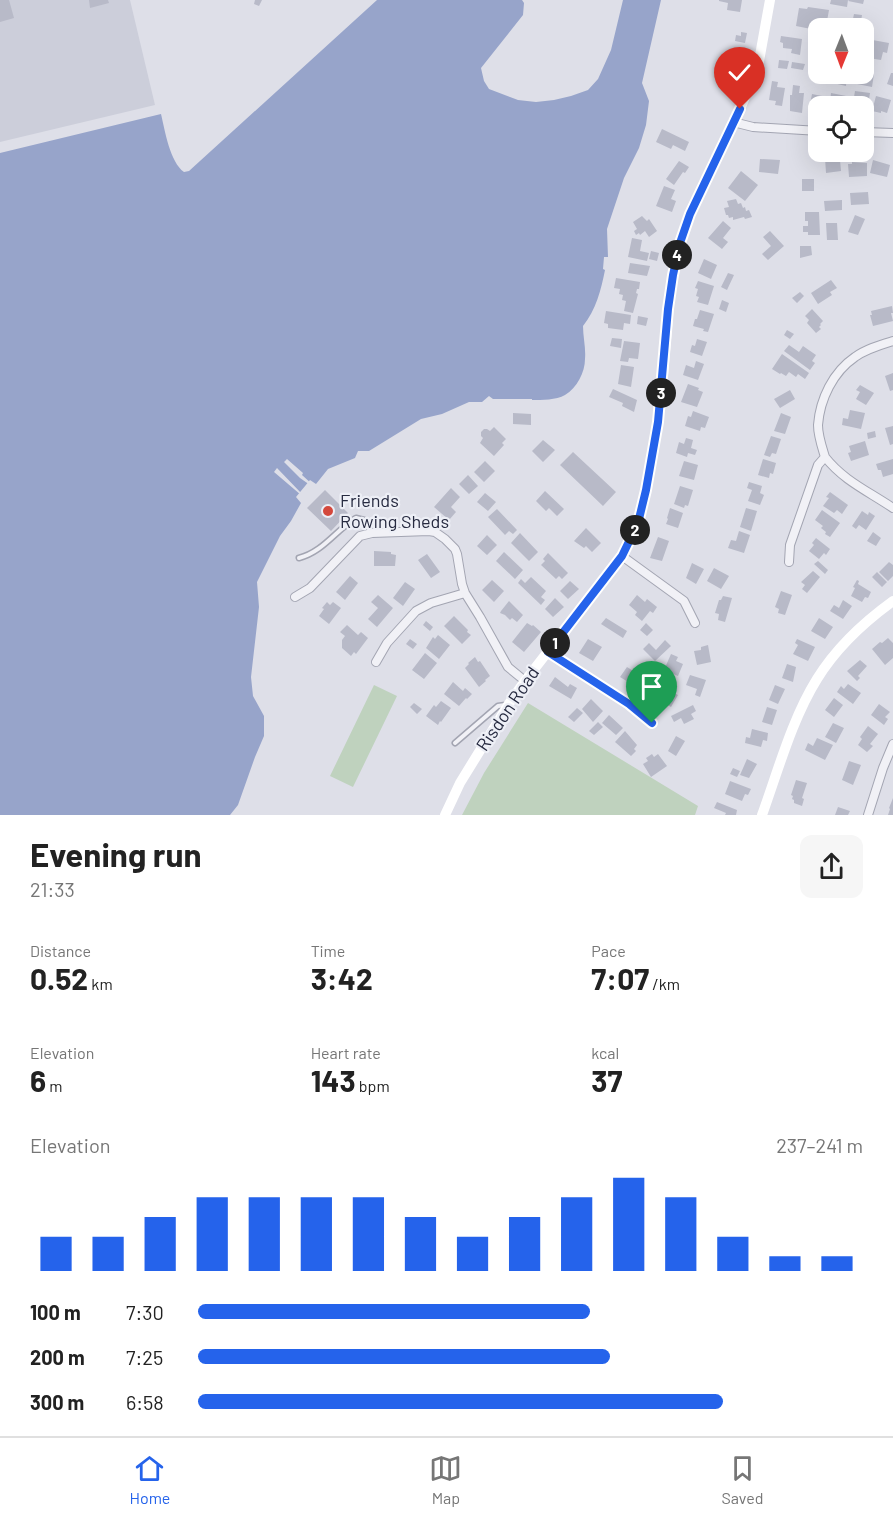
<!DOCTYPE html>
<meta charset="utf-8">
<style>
body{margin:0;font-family:Barlow,sans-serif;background:#f6f6f6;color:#222;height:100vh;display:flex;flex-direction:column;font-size:22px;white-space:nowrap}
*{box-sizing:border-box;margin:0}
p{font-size:20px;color:#767676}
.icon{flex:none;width:33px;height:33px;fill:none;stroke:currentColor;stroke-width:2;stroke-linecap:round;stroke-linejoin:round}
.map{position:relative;height:815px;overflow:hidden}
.details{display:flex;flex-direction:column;background:#fff;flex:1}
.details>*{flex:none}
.needle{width:39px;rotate:181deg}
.controls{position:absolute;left:808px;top:18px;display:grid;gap:12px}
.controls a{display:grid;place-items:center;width:66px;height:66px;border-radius:12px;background:#fff;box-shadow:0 6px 24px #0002;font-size:30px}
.pin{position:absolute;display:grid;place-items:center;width:51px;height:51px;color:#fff;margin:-62px -26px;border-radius:50% 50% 50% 0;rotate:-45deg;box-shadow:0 0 6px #0007}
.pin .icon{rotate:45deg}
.km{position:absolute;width:30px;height:30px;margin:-15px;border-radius:50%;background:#222;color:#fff;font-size:16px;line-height:30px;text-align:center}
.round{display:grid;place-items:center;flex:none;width:63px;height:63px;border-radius:12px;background:#f6f6f6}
.head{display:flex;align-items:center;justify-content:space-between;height:102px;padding:0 30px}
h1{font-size:33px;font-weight:700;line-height:45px}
.metrics{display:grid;grid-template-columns:repeat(3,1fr);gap:9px;height:102px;padding:6px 30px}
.metrics div{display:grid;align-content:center}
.metrics b{font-size:30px;font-weight:700}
.metrics small{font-size:16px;font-weight:400}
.metrics p{font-size:16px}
.chart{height:168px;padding:12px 30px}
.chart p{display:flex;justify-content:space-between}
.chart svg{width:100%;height:108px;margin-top:6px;stroke:#2563eb;stroke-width:6}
ul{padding:0 30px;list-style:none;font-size:20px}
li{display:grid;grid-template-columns:96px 72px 1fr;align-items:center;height:45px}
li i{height:15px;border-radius:8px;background:#2563eb}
.tab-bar{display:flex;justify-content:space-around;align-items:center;height:84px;border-top:2px solid #e0e0e0;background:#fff;font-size:16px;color:#767676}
.tab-bar a{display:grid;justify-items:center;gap:3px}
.tab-bar .current{color:#2563eb}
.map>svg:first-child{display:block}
</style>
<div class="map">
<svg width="893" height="815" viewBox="0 0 893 815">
<rect width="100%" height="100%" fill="#dedfe8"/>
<!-- built -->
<path fill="#ccceda" d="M0,0H130L155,105L0,142Z"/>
<!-- green -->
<path fill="#bfd2be" d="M374,685L397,696L353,787L330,776Z
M528,703L698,806L695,815H462L484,773Z"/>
<!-- water -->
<path fill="#97a4ca" d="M377,0H522L524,3L523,15L481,68L484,81L489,89L518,100L536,102L554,100L571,96L588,90L598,79L611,50L623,0H661L642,83L649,101L646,125L639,148L624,178L607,229L608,257H604L603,269L605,270C601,290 596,310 583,326C583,337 586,348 585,359C585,372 577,388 565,395C556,400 542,400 532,400V399H493L489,396L482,402H469L442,414L421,419L369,451H358L355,458L328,469L316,484L310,480L296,497L301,503L291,521L280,536L257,582L259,607L251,677L253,696L264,716V736L255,757L238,805L230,815H0V153L161,114C165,131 170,162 184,172L189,171Z"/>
<!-- pier -->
<path fill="#dedfe8" d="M287,459L303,473L302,475L313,485L311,484L310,485L300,478L284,462Z
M277,468L302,494L301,495L274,472Z"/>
<!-- building -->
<path fill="#b8bac8" d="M0,0H9L14,18L0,22Z
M89,0H108L109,3L90,8Z
M255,0H262L259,6L254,4Z
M719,0H742L740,12L727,10L728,3L719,1Z
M831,0H848L847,7L830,4Z
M849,0H864L863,4L848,1Z
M808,7L829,10L827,21L821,20L820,27H817L816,30L796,26L799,8L807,9Z
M854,14L862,15L860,28H851Z
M741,32L747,33L745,43L735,41L736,35L741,36Z
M781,36L802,39L800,55L791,53L792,49L783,48V43L780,42Z
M867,39L889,43L887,53L883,52L881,60L868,58L869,51L865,50Z
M811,40L819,42V58L808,56Z
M779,60L789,61L787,69L778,68Z
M792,62L805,64L803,70L791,68Z
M814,65H819V75L812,74Z
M864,72L874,74L872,87L857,84L859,74H864Z
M891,73H893V86L887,84Z
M835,74H847L846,86L833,83Z
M772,81L778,82L777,87L785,88L782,106L775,105L776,101L769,100Z
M793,85L800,86L799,93H804L802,113L790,111V95H792Z
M855,91L870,93L867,112H864V106H859V104L853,103Z
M831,93L846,96L844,106H834V104L830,103Z
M812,94L827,97L825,106H819V109H816V110L809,109Z
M876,96L891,100L887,113L881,111V113L872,111Z
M662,129L689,142L685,151L673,145L671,149L656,142Z
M825,158H832L833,161L840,160L841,171L826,173Z
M760,159L780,160L778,174L759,172Z
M873,160L890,165L887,177L870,173Z
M679,161L689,167L685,173L683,172L674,185L666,179Z
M852,162L867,163V176L849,177L848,164H852Z
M741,171L758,185L745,201L728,188Z
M802,179H814V191H802Z
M664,186L675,190L671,199L676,201L672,212L656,206Z
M868,192L869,204L851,205L850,193Z
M736,199L738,204L741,203L743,208L745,207L746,211L749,210L752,217L745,219L744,217L733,220V217L729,218L728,215H726L724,208L729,207L727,201Z
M842,200V210L825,211L824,201Z
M805,212H819L820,235H808V232H803V226H808V221H805Z
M855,215L865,219L858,235L848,232Z
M642,216L647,221L649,219L657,231L649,237L645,231L640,235L639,233L636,235L634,231L637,229L633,222Z
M723,221L731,228L723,238L728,242L722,249L708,238Z
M826,223H837L838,240H827Z
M770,231L784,246L768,260L762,254L771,246L763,237Z
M632,238L642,240L640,251L649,253L647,261L628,257Z
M800,246H811L812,255L800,258Z
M651,251L659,253L657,261L649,259Z
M704,259L717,265L711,279L698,273Z
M630,263L650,266L647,276L628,273Z
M728,273L734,275L727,290L721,287Z
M616,278L640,282L639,289H637L636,293L638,294L633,313L624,311L626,301L622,300L623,295L619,294L620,289L614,288Z
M831,280L837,288L830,292L832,295L818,304L811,293Z
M698,281L714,286L708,305L697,302L699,297L696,296L698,289L695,288Z
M800,292L804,296L797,303L792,298Z
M722,300L729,303L726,312L719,309Z
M892,306L893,313H891L893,321L873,326L870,315H872L871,311Z
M812,309L823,321L820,324L821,325L819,327L821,329L816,333L807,323L809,320L805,316Z
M700,310L714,314L708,332L703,331L704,329L693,326L695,319H697Z
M606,311L631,315L630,324L624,323L623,330L608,328V324L604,323Z
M638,316L648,318L646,326L637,324Z
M787,330L794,334L790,339L784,335Z
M612,338L622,339L621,348L610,346Z
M697,339L707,342L702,356L690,352L692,345L695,346Z
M624,341L640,343L638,359L629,358L628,362L620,361Z
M789,345L799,352L803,346L816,355L812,361L815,363L810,370L784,351Z
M782,354L809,373L805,379L798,374L796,377L789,372L786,376L781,373L780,374L772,369Z
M696,361L704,364L698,380L683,375L686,365L694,368Z
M621,365L634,367L631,387L618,384Z
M893,373V390L890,391L885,376Z
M688,384L699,388L698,390L703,392L697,407L681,402Z
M860,385L874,393L866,405L856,399L860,392L856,390Z
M613,389L637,400L634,412L622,406L623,403L609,397Z
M790,390L795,399L780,408L774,399Z
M850,410L865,413L861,429L842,425L843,418L848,419Z
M693,411L709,417L705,428L701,427L700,431L685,426L688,416L691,417Z
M513,413L531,414V425L513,424Z
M781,413L791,417L785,434L774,431Z
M893,426V444L890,445L885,428Z
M494,427L506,439L502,443L504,445L494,456L480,443L483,438L481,436V432L484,429H487L490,431Z
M875,431L876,437L868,439L867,433Z
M771,436L781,439L776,454L772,453L770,457L764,455Z
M686,438L693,440L691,448L697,450L695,455L688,453L687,457L676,453L679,442L684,444Z
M543,440L555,450L543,462L532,451Z
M865,441L869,455L851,461L848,453L851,452L849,446Z
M573,452L616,492L603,506L560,465Z
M763,459L776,463L773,474L770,473L769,478L758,475Z
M893,459V474L883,477L881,470H878L876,464Z
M485,461L495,471L484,482L474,472Z
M684,461L698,465L694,480L679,476Z
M468,475L478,486L469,494L459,484Z
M749,482L762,486L760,493L764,495L760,505L748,501L752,490L747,488Z
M680,486L693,490L688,506L685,505L684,508L674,504Z
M451,488L460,497L451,507L456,512L449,520L434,507Z
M325,490L348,513L331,531L307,508Z
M545,491L564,509L557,516L549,508L546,511L536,501Z
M830,492L848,505L842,514L837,510L834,513L823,506L829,498L826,497Z
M485,493L496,502L488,511L477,502Z
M670,508L683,513L678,528L666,524L668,519L667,518Z
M746,508L757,511L751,531L740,527Z
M497,509L517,530L513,534L509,531L505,535L488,517Z
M822,510L840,523L830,537L825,534L826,532L821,528L823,526L815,520Z
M862,511L868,515L869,512L875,516L866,530L859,525L856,529L852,526Z
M586,528L601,543L592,552L586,546L584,548L574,541Z
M739,531L750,535L744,553L728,548L731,540L736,541Z
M873,532L881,538L876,546L867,541Z
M520,533L538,552L529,561L511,543Z
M487,535L497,545L487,555L477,546Z
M658,537L669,541L662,561L650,558Z
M816,538L830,549L826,555L824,553L819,559L809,551L814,545L812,543Z
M374,551L391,552V554L396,555L395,566H374Z
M504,552L523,570L515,579L496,561Z
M548,553L568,573L562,579L559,576L556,579L541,565L545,561L543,559Z
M427,554L440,572L431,578L418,560Z
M818,561L828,570L825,574L814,564Z
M889,562L893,565V576L888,581L879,572Z
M692,563L704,569L696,584L686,578Z
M714,568L729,576L721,589L707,581Z
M813,571L820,577L807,593L802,589L805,585L801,582Z
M877,572L887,582L882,587L872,577Z
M350,576L358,583L345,600L336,592Z
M531,577L546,591L541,597L545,600L541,605L518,583L521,579L525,583Z
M492,580L504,591L494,602L482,590Z
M857,580L859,581L858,584L871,592L868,598L865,597L862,602L851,596L855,588L853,587Z
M570,581L579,589L568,599L560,591Z
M405,582L415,589L403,606L393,598Z
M781,591L792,595L785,615L778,613L779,609L775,607Z
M378,595L393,608L377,627L368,619L378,608L371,602Z
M637,595L645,602L647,599L657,607L653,613L650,611L642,621L635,615L637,612L629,605Z
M723,596L732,598L725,622L718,620L719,614L715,613L719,600H721Z
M555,598L564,607L553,617L545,609Z
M843,600L852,606L843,619L830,611L834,605L839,608Z
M509,601L523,615L517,622L512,618L510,620L505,615L500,613L501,611Z
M327,602L330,605L333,602L341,608L329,624L319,616L324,609L322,608Z
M454,616L468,630L467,632L471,635L462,644L444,626Z
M606,618L627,631L623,638L601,624Z
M819,618L833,627L825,639L811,631Z
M426,621L433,627L430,631L423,625Z
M527,623L532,626L533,625L541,632L524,652L512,642Z
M646,623L653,630L647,636L640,630Z
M347,625L358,635L361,632L368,638L356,654L354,652L351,656L342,648V640L345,636L340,632Z
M438,635L450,645L439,659L426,648L433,637L435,639Z
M888,638L893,643V658L885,665L872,649L880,642L882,643Z
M410,639L417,644L413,649L406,644Z
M588,639L602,647L593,661L579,653Z
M797,639L815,647L808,661L793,654L798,645L795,643Z
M665,640L671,646L655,661L643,649L649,643L656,650Z
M708,645L711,662L697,665L694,651L701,650V647Z
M425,653L437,663L424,679L412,670Z
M671,654L678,657L676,661L683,664L678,676L664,670Z
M475,657L478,662L480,661L490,676L485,680L486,681L479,687L465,668L469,664L468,663Z
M860,660L867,666L858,676L860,678L857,681L847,671Z
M787,664L796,667L793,682L782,678Z
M627,667L644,678L638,688L620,677Z
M690,675L706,680L700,697L695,695L697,689L686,685Z
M555,677L568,687L570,684L577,688L571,699L549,686Z
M453,682L463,691L465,688L472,694L467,699L466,698L459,706L444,694Z
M848,684L861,693L853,704L837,692L841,686L844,689Z
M775,685L785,689L778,704L769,700Z
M660,687L671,694L672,692L678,695L671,707L654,697Z
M834,698L843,705L834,717L825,710Z
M591,699L603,711L593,722L582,709Z
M441,701L451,708L441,722L440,721L438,725L426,716L434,705L436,707Z
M414,703L422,709L417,714L410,707Z
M879,704L890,712L885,717L888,719L884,725L871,715Z
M693,705L696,711L691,714L694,719L684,724L681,718L674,722L671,716Z
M767,707L777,710L772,725L762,722Z
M577,708L583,713L574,722L568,717Z
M609,715L623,728L616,735L602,723Z
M598,722L603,727L594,735L589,731Z
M833,723L844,728L836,743L825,737Z
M868,726L878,734L870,744L873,746L867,752L858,745L862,739L860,737Z
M752,729L768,733L767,741L763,740L761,747L745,743L746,737L750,738Z
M625,731L637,745L634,749L636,751L631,756L615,742Z
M676,736L685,741L676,756L668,751Z
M817,738L833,745L825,760L805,750L808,743L813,746Z
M652,754L654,757L658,754L667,766L651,777L643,764L648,761L646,758Z
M747,759L757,764L749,778L740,775Z
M849,761L861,765L853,785L842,780Z
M733,768L740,771L737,777L730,774Z
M796,780L807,783L802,798L804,799L802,806L794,803V800L792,799L793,796L791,795Z
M730,781L751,789L748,795L745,794L742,801L725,794Z
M893,798V815H888L890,809L889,808Z
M717,802L737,810L736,815H725L726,813L714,808Z
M838,807L850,811L848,815H835Z"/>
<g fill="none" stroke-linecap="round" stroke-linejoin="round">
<defs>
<path id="lane" d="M299,558C323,552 336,530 356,518L364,520L371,532
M455,743L498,706L505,705"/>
<path id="street" d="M733,122L753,127L819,131
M864,132L893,133
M825,457C844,481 868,491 893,508
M622,556L684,601L695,623
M789,562L790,545L818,465L825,457C822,447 818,436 818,425C820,399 833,372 855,357C866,349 880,345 893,341
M295,597L310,588L360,536L372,533L429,531L435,532L445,539L455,549L457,554L462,584L465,593L480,617L508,667L525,681
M548,652L629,704L652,723
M376,662L387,643L416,611L431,603L465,593
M868,815L883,768L893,744"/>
</defs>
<!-- lane casing -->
<use href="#lane" stroke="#a3a5b2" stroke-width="7"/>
<!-- street casing -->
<use href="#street" stroke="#a3a5b2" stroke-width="10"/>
<!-- lane -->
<use href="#lane" stroke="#f1f1f6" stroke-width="4"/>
<!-- street -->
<use href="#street" stroke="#f1f1f6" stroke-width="8"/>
<!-- secondary -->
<path stroke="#fff" stroke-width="10" d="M445,815L460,783L508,705L525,681L622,556L638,523L646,490L654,448L662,387L670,292L680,243L690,214L740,109L754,76L759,61L770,0
M762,815C778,771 792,719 817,679C836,648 864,622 893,601"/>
</g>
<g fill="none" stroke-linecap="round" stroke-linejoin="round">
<defs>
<path id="route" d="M652,723L629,704L548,652L622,556L638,523L646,490L658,422L668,309L673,275L680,243L690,214L740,109"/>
</defs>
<!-- route casing -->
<use href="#route" stroke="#fff" stroke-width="12"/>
<!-- route -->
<use href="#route" stroke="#2563eb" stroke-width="8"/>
</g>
<!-- markers -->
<circle fill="#d4483c" stroke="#edeff6" stroke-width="2" cx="328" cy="511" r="6"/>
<g text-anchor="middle" stroke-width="4.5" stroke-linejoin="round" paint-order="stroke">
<!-- poi labels -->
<g font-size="18" fill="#262a40" stroke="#edeff6" text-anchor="start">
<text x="340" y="507">Friends<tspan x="340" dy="21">Rowing Sheds</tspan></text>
</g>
<!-- street labels -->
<g font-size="18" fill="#262a40" stroke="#edeff6">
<text transform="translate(508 709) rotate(-56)" y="6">Risdon Road</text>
</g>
</g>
</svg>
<div class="controls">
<a><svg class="needle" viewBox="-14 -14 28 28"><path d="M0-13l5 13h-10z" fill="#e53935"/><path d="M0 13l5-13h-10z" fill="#767676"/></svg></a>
<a><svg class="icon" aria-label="locate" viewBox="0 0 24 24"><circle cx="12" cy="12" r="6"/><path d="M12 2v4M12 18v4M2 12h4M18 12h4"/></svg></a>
</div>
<div class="pin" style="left:652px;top:723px;background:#1e9e55"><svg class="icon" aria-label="arrive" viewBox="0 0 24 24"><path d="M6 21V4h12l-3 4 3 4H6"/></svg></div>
<div class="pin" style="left:740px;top:109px;background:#d93025"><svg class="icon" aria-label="check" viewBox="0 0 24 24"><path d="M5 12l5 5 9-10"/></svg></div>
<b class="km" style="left:555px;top:643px">1</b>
<b class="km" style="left:635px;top:530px">2</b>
<b class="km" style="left:661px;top:393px">3</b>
<b class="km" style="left:677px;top:255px">4</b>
</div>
<section class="details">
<div class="head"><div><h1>Evening run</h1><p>21:33</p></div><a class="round"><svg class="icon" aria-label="share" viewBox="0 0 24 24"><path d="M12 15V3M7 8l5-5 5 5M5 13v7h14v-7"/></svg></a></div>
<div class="metrics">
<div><p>Distance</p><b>0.52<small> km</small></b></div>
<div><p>Time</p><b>3:42</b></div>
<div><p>Pace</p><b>7:07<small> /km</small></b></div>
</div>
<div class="metrics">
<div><p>Elevation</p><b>6<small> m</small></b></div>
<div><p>Heart rate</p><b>143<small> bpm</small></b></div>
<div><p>kcal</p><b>37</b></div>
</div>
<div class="chart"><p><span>Elevation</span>237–241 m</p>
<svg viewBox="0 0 160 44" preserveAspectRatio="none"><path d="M5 44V30M15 44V30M25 44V22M35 44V14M45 44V14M55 44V14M65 44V14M75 44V22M85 44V30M95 44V22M105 44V14M115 44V6M125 44V14M135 44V30M145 44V38M155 44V38"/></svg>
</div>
<ul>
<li><b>100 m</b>7:30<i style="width:59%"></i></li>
<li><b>200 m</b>7:25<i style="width:62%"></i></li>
<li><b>300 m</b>6:58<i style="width:79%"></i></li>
</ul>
</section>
<nav class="tab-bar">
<a class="current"><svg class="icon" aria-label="home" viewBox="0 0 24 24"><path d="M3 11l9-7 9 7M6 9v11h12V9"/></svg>Home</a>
<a><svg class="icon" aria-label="map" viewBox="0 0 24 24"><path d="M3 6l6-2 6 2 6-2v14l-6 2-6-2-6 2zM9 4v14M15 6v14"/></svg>Map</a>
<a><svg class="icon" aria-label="saved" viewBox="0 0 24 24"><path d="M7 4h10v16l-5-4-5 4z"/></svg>Saved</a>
</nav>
